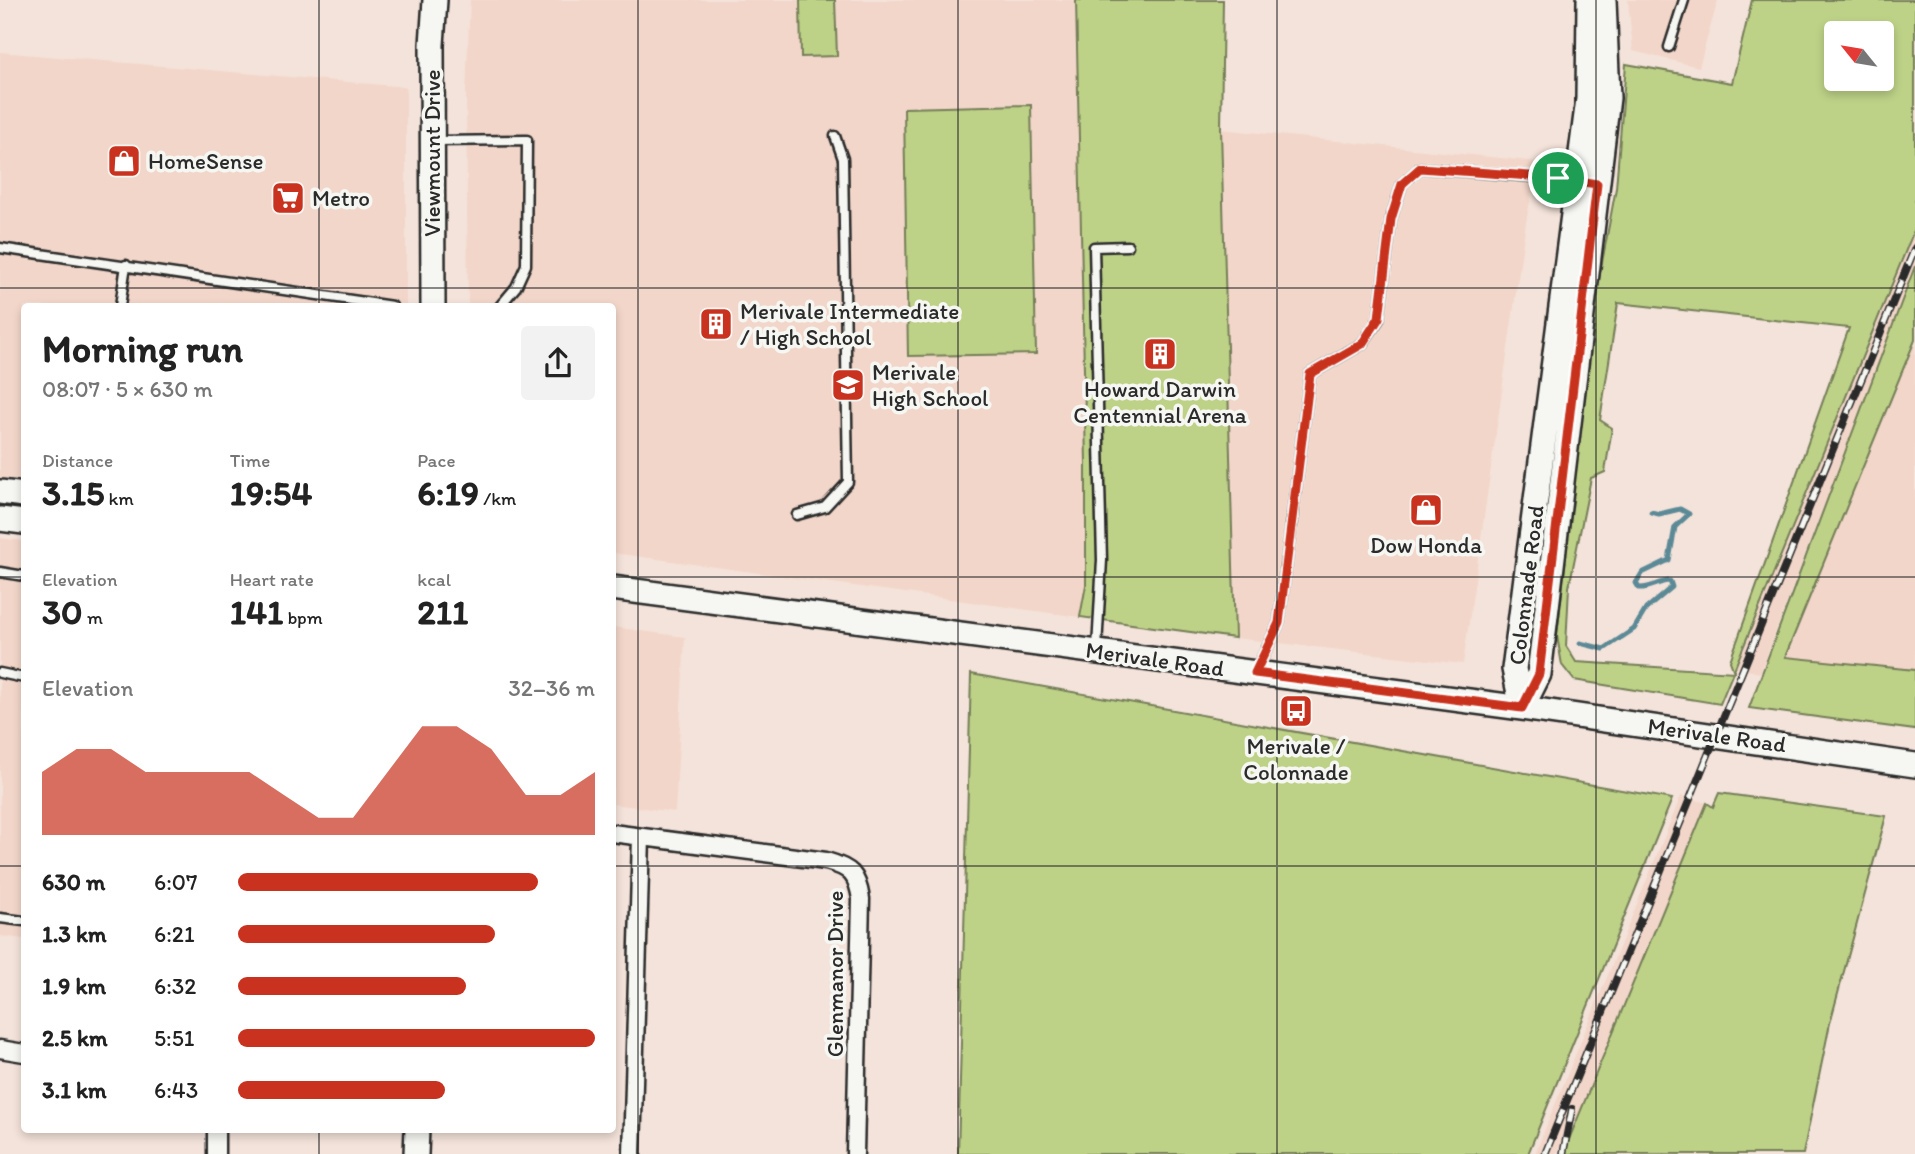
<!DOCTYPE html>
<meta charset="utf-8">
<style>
body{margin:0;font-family:Itim,sans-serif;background:#f2f2f2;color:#222;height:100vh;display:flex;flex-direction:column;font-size:26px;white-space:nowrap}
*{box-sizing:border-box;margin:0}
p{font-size:23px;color:#767676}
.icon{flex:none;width:38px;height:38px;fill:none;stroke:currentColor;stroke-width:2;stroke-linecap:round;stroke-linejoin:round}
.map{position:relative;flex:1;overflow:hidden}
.details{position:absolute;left:21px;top:303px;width:595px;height:830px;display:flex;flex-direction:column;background:#fff;border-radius:7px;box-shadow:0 4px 10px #0003}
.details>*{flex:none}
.needle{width:46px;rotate:300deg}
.controls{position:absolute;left:1824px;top:21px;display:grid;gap:14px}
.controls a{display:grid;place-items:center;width:70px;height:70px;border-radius:7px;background:#fff;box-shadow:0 4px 10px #0003;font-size:35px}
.pin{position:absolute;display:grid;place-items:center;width:60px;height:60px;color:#fff;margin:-30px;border:4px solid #fff;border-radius:50%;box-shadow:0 2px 7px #0007}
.round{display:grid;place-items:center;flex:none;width:74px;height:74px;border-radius:7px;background:#f2f2f2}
.head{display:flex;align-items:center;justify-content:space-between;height:119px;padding:0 21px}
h1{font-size:38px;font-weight:800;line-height:52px}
.figures{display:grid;grid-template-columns:repeat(3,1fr);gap:10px;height:119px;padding:7px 21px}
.figures div{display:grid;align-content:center}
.figures b{font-size:35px;font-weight:800}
.figures small{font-size:19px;font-weight:400}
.figures p{font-size:19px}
.chart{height:196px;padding:14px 21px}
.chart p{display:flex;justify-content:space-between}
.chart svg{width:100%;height:126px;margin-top:7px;fill:#c8321e;opacity:.7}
ul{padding:0 21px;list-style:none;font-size:23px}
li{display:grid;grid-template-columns:112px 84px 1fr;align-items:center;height:52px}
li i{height:18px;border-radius:9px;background:#c8321e}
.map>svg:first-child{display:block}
</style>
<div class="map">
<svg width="1915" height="1154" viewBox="0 0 1915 1154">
<rect width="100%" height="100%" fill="#f4e3da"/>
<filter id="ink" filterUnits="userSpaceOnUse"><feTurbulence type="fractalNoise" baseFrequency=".0143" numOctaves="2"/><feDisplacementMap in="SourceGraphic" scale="14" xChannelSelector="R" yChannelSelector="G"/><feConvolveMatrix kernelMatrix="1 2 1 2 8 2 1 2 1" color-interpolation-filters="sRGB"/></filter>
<g filter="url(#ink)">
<!-- built -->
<path fill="#f2d6c9" d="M470,0H1076L1086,463V585L1080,617L613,553L612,306H468L466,92Z
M1628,0H1718L1699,67L1633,51Z
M0,52L406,87V306H24V480L0,478Z
M1221,129L1538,162L1526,222L1463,664L1235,638Z
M1915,227V266L1760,673L1738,668L1736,667Z
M1915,340V670L1784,657Z
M0,538L24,541V939L0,936Z
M613,627L685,637L675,812L613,804Z
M1681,796L1707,803L1580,1112L1556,1154H1535Z"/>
<!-- green -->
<path fill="#bed287" stroke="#747e59" stroke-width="2" fill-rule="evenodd" d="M800,0H835L837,56L801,57Z
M1076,0H1223L1221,129L1235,638L1080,617L1086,585V463Z
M1752,0H1915V228L1720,704L1574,680L1562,665L1557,636L1595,300L1616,188L1626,64L1732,83ZM1836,33H1881V79H1836ZM1618,303L1849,328L1730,661L1734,672L1576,662L1566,646L1569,587L1591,478L1605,472L1612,428L1600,420Z
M1031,105L1036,354L908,356L904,108Z
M1915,266V340L1785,657L1915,670V730L1749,708Z
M971,674L1672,799L1528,1154H958Z
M1719,793L1886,816L1830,1023L1803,1154H1563L1707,803L1713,807Z"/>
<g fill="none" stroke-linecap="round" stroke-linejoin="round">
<!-- stream -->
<path stroke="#5c8996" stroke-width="5" d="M1580,643L1604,649L1634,629L1646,609L1672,587L1670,581C1659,581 1650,589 1639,588L1636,583L1642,573L1669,560L1675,527L1689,514L1680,509L1659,514L1651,512"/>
<defs>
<path id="lane" d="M1669,47L1684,0
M436,141L527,140L526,265L516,287L500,306
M0,248L392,306
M120,306L126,265
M797,515L825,507L848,482L843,159L835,136
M0,572L24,576
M1097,648L1102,560L1094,247L1128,246
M1257,669L1279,623L1310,374L1362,344L1379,319L1391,219L1402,184L1420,168L1574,180
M0,673L24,678
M0,918L24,921"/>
<path id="street" d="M612,833L826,861C851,868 857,874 861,899L855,1154
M0,1049L24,1053
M216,1154V1129
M632,1154L641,837"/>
<path id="secondary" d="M433,306L432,45L435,0
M0,492L24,495
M0,519L24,522
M612,588L1522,708L1915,765
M1522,708L1539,674L1608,98L1604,0
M1522,708L1514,669L1588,99L1589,0
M416,1154L417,1129"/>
</defs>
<!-- lane casing -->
<use href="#lane" stroke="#2b2b2b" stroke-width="13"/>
<!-- street casing -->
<use href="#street" stroke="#2b2b2b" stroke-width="21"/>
<!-- secondary casing -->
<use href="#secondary" stroke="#2b2b2b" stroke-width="28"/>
<!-- lane -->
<use href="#lane" stroke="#f6f6f2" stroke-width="8"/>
<!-- street -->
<use href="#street" stroke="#f6f6f2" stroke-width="16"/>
<!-- secondary -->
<use href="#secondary" stroke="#f6f6f2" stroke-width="23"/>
<defs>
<path id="rail" d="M1545,1154L1915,248
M1563,1154L1572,1109"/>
</defs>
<!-- rail casing -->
<use href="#rail" stroke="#2b2b2b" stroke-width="8"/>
<!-- rail -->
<use href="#rail" stroke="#f6f6f2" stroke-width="5" stroke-dasharray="16" stroke-linecap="butt"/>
</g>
</g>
<g fill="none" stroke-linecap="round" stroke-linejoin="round" filter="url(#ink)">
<defs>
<path id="route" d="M1420,168L1558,178L1597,184L1539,674L1522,708L1255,673L1279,623L1310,374L1362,344L1379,318L1391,219L1402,184Z"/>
</defs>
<!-- route casing -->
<use href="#route" stroke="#fff" stroke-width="14"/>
<!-- route -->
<use href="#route" stroke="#c8321e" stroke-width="9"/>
</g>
<!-- grid -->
<path fill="none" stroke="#2b2b2b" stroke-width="2" stroke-opacity="0.55" d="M319,0V306M638,0V1154M958,0V1154M1277,0V1154M1596,0V1154M0,288H1915M0,577H24M612,577H1915M0,866H24M612,866H1915M319,1129V1154"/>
<!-- icons -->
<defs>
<symbol id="shop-square" viewBox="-11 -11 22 22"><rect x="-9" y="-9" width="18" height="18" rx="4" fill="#c8321e" stroke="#f6f6f2"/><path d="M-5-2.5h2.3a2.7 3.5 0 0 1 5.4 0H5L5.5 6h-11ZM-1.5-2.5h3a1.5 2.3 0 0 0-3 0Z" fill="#fff"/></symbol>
<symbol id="supermarket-square" viewBox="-11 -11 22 22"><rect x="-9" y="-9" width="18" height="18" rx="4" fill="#c8321e" stroke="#f6f6f2"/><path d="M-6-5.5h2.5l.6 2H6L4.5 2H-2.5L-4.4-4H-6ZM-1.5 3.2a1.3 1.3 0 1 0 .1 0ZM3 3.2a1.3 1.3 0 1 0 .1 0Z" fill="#fff"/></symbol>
<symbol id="building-square" viewBox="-11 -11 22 22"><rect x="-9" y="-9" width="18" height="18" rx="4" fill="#c8321e" stroke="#f6f6f2"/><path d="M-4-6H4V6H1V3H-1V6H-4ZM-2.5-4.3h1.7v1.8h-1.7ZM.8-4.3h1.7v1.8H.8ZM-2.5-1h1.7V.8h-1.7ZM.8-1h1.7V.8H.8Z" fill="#fff"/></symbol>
<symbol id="school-square" viewBox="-11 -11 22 22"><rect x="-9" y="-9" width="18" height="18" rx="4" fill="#c8321e" stroke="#f6f6f2"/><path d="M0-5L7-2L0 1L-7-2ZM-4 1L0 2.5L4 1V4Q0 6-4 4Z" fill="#fff"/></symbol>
<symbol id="bus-square" viewBox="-11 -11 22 22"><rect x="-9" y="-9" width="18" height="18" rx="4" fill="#c8321e" stroke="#f6f6f2"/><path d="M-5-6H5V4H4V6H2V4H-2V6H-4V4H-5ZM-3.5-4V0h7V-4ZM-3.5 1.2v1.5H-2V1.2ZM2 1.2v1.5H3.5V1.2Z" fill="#fff"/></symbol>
</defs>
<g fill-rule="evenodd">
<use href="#shop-square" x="105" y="142" width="38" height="38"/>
<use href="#supermarket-square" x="269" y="179" width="38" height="38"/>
<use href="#building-square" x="697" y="305" width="38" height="38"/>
<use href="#building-square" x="1141" y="335" width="38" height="38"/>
<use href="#school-square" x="829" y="366" width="38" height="38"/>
<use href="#shop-square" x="1407" y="491" width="38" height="38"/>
<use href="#bus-square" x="1277" y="692" width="38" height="38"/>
</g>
<g text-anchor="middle" stroke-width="7" stroke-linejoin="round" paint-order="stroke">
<!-- street labels -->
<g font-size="23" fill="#2b2b2b" stroke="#f6f6f2">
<text transform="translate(432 153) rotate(-90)" y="8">Viewmount Drive</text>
<text transform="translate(1526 585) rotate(-83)" y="8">Colonnade Road</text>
<text transform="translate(1155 659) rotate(8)" y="8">Merivale Road</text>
<text transform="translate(1717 735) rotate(8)" y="8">Merivale Road</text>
<text transform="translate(835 974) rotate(-90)" y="8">Glenmanor Drive</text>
</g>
<!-- poi labels -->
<g font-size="23" fill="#2b2b2b" stroke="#f6f6f2" text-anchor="start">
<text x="148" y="169">HomeSense</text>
<text x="312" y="206">Metro</text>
<text x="740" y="319">Merivale Intermediate<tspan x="740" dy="26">/ High School</tspan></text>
<text x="872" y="380">Merivale<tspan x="872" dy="26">High School</tspan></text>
<text x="1160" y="397" text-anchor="middle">Howard Darwin<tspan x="1160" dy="26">Centennial Arena</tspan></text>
<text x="1426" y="553" text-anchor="middle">Dow Honda</text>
<text x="1296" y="754" text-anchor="middle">Merivale /<tspan x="1296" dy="26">Colonnade</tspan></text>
</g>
</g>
</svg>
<div class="controls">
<a><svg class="needle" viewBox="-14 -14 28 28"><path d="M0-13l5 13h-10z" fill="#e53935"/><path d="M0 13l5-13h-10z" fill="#767676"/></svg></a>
</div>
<div class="pin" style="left:1558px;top:178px;background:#1e9e55"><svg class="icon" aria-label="arrive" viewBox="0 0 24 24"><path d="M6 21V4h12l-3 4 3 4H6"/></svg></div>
<section class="details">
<div class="head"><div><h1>Morning run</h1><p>08:07 · 5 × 630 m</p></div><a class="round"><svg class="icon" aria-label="share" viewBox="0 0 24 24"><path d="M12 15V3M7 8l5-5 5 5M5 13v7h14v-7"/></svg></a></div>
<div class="figures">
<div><p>Distance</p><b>3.15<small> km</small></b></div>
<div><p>Time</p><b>19:54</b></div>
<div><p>Pace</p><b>6:19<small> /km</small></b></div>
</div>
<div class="figures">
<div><p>Elevation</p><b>30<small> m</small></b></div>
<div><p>Heart rate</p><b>141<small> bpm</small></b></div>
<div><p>kcal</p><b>211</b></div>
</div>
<div class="chart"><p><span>Elevation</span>32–36 m</p>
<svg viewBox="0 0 160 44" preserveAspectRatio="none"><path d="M0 44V22L10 14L20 14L30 22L40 22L50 22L60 22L70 30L80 38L90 38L100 22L110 6L120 6L130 14L140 30L150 30L160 22V44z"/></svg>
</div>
<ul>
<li><b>630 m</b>6:07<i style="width:84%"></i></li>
<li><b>1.3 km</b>6:21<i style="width:72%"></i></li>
<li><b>1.9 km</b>6:32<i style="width:64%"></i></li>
<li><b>2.5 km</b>5:51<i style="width:100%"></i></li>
<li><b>3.1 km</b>6:43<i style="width:58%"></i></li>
</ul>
</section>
</div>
